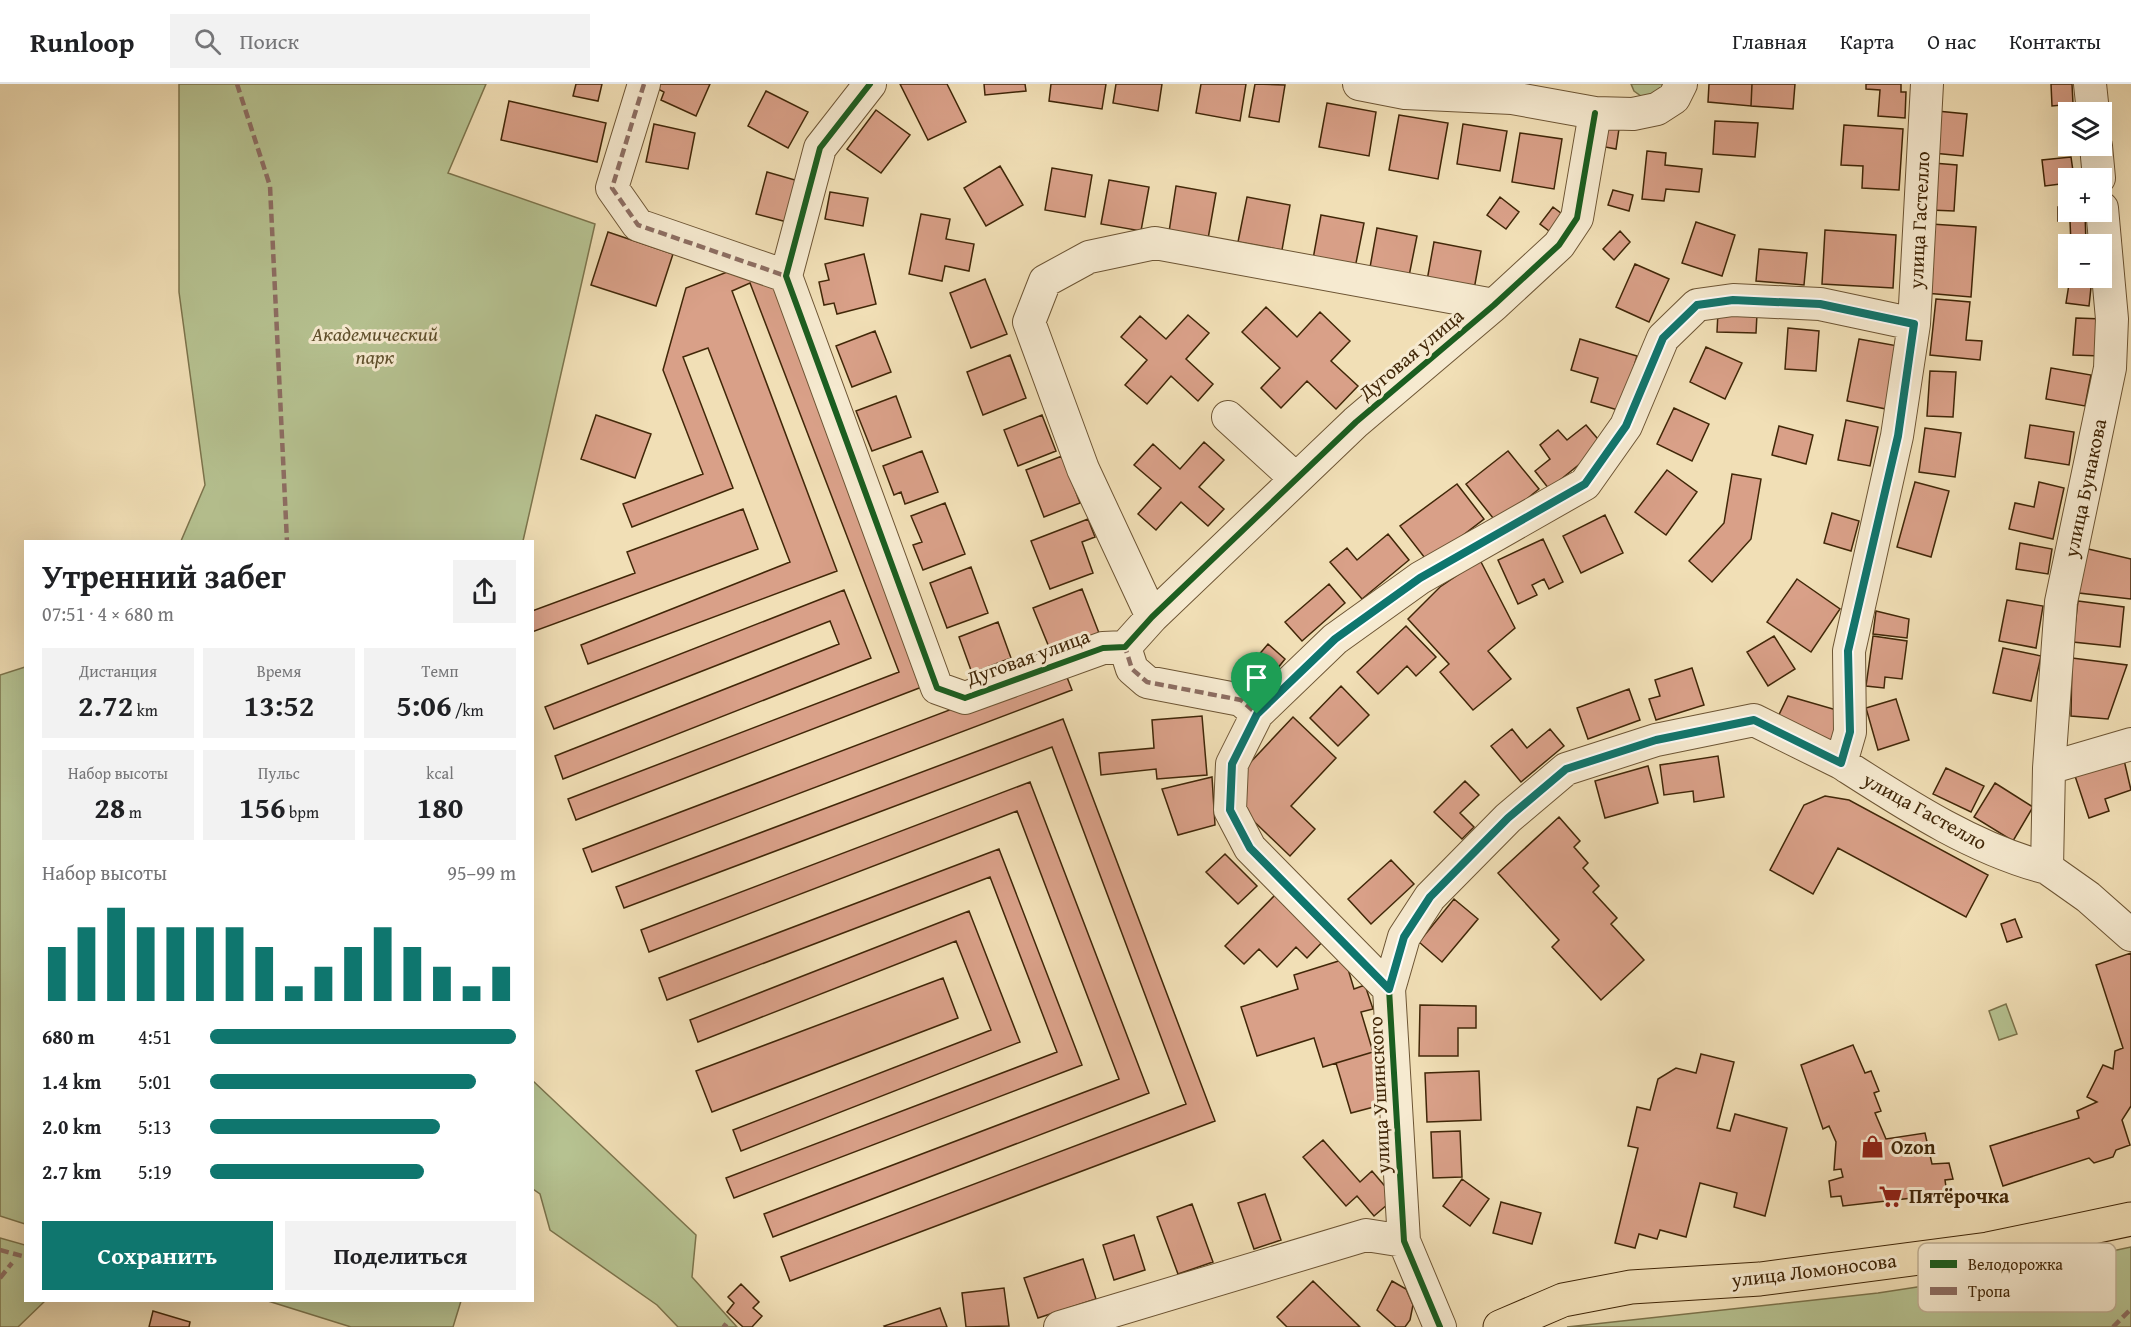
<!DOCTYPE html>
<html lang="ru">
<meta charset="utf-8">
<style>
body{margin:0;font-family:"Gentium Book Plus",serif;background:#f2f2f2;color:#202124;height:100vh;display:flex;flex-direction:column;font-size:22px;white-space:nowrap}
*{box-sizing:border-box;margin:0}
p{font-size:20px;color:#757577}
.icon{flex:none;width:33px;height:33px;fill:none;stroke:currentColor;stroke-width:2;stroke-linecap:round;stroke-linejoin:round}
.map{position:relative;flex:1;overflow:hidden}
.panel{position:absolute;left:24px;top:456px;width:510px;height:762px;display:flex;flex-direction:column;background:#fff;border-radius:0px;box-shadow:0 6px 24px #0002}
.panel>*{flex:none}
.buttons{position:absolute;left:2058px;top:18px;display:grid;gap:12px}
.buttons a{display:grid;place-items:center;width:54px;height:54px;border-radius:0px;background:#fff;box-shadow:0 6px 24px #0002;font-size:30px}
.pin{position:absolute;display:grid;place-items:center;width:51px;height:51px;color:#fff;margin:-62px -26px;border-radius:50% 50% 50% 0;rotate:-45deg;box-shadow:0 0 6px #0007}
.pin .icon{rotate:45deg}
.round{display:grid;place-items:center;flex:none;width:63px;height:63px;border-radius:0px;background:#f2f2f2}
.head{display:flex;align-items:center;justify-content:space-between;height:102px;padding:0 18px}
h1{font-size:33px;font-weight:600;line-height:45px}
.stats{display:grid;grid-template-columns:repeat(3,1fr);gap:9px;height:102px;padding:6px 18px}
.stats div{display:grid;align-content:center;border-radius:0px;background:#f2f2f2;text-align:center}
.stats b{font-size:30px;font-weight:600}
.stats small{font-size:16px;font-weight:400}
.stats p{font-size:16px}
.chart{height:168px;padding:12px 18px}
.chart p{display:flex;justify-content:space-between}
.chart svg{width:100%;height:108px;margin-top:6px;stroke:#0f766e;stroke-width:6}
.cta{display:flex;gap:12px;margin-top:auto;padding:12px 18px}
.cta a{flex:1;height:69px;border-radius:0px;background:#0f766e;color:#fff;font-size:24px;font-weight:600;line-height:69px;text-align:center}
.cta a+a{background:#f2f2f2;color:#202124}
ul{padding:0 18px;list-style:none;font-size:20px}
li{display:grid;grid-template-columns:96px 72px 1fr;align-items:center;height:45px}
li i{height:15px;border-radius:8px;background:#0f766e}
header{display:flex;align-items:center;gap:36px;box-sizing:border-box;height:84px;padding:0 30px;background:#fff;border-bottom:2px solid #e0e0e0}
header strong{font-size:28px}
nav{display:flex;gap:33px;margin-inline-start:auto;font-size:21px}
.search{width:420px;height:54px;background:#f2f2f2;display:flex;align-items:center;gap:15px;box-sizing:border-box;padding:0 21px;border-radius:0px;color:#757577;font-size:22px}
.map>svg:first-child{display:block}
</style>
<header>
<strong>Runloop</strong>
<div class="search"><svg class="icon" aria-label="search" viewBox="0 0 24 24"><circle cx="10" cy="10" r="6"/><path d="M15 15l6 6"/></svg>Поиск</div>
<nav><a>Главная</a><a>Карта</a><a>О нас</a><a>Контакты</a></nav>
</header>
<div class="map">
<svg width="2131" height="1243" viewBox="0 0 2131 1243">
<rect width="100%" height="100%" fill="#f1dfb6"/>
<filter id="stains"><feTurbulence type="fractalNoise" baseFrequency=".00333" numOctaves="4"/><feColorMatrix values="0 0 0 0 .2 0 0 0 0 .09 0 0 0 0 .02 0 0 0 .5 -.17"/></filter>
<radialGradient id="worn" r=".72"><stop offset=".6" stop-color="#630" stop-opacity="0"/><stop offset="1" stop-color="#630" stop-opacity=".3"/></radialGradient>
<!-- green -->
<path fill="#b6c291" stroke="#7c744c" stroke-width="1.5" d="M179,0H486L448,89L595,140L523,457H181L205,401L179,208Z
M1631,0H1688L1645,15L1634,7Z
M25,583H26L25,1140L0,1132V591Z
M2006,920L2017,950L1999,956L1989,927Z
M532,996L696,1151L692,1193L737,1243H678L657,1221L550,1146L540,1110L533,1105Z
M0,1154L25,1161L26,1216L45,1217L18,1243H0Z
M2131,1163V1243H1567L1878,1209L2009,1189Z
M268,1217H461L453,1243H351Z"/>
<!-- building -->
<path fill="#d9a088" stroke="#412708" stroke-width="1.5" d="M576,0H602L598,17L573,12Z
M658,0H710L696,32L661,16L664,8L656,4Z
M900,0H947L966,38L928,56Z
M984,0H1025L1026,7L985,11Z
M1051,0H1106L1102,25L1049,17Z
M1116,0H1162L1158,27L1113,19Z
M1201,0H1246L1240,37L1196,29Z
M1255,0L1285,1L1279,38L1249,33Z
M1709,0H1752L1751,22L1708,18Z
M1752,0H1795L1793,25L1751,22Z
M1866,0H1901V8H1906L1905,34L1878,32L1880,6L1866,5Z
M2051,0H2072L2073,20L2052,22Z
M766,7L808,28L788,64L748,42Z
M509,17L606,39L597,78L501,56Z
M1327,19L1376,28L1369,72L1319,63Z
M876,26L910,51L881,89L847,65Z
M1937,27L1967,30L1963,72L1933,69Z
M1399,31L1448,39L1438,95L1389,86Z
M1603,36L1620,38L1616,65L1600,62Z
M1715,37L1758,39L1755,73L1713,70Z
M654,40L695,49L688,85L646,78Z
M1463,40L1507,47L1500,87L1457,80Z
M1844,41L1903,45L1899,106L1862,104L1863,82L1841,81Z
M1520,49L1562,55L1554,105L1512,98Z
M1647,67L1666,69L1665,81L1702,85L1699,108L1666,105L1664,117L1642,115Z
M2071,73L2074,94H2068V99L2045,102L2042,76Z
M1933,79L1957,81L1954,127L1930,126Z
M1000,82L1023,121L986,142L964,104Z
M1052,84L1092,91L1085,133L1045,126Z
M767,88L802,98L791,139L756,130Z
M1109,96L1149,103L1141,147L1101,140Z
M1176,102L1216,109L1208,155L1169,148Z
M1613,106L1633,111L1629,127L1608,121Z
M830,108L868,114L863,142L825,135Z
M1247,113L1290,121L1282,166L1238,158Z
M1500,113L1519,128L1506,145L1487,131Z
M2068,122V128H2085L2086,160H2071L2070,137H2058V123Z
M1553,123L1566,133L1553,150L1540,140Z
M921,130L950,135L946,155L974,160L969,187L945,182L942,197L909,190Z
M1321,131L1364,139L1355,184L1313,175Z
M1696,138L1735,151L1722,192L1682,179Z
M1931,140L1976,143L1971,213L1925,209Z
M1377,144L1417,152L1408,197L1369,189Z
M1825,146L1896,151L1893,204L1822,200Z
M1620,147L1630,158L1614,176L1603,165Z
M608,148L673,170L656,222L591,201Z
M1434,158L1481,167L1473,211L1426,202Z
M1759,165L1807,169L1804,201L1756,197Z
M864,170L876,220L837,230L834,219L824,221L819,198L829,196L825,180Z
M763,174L927,601L576,736L568,715L899,588L750,199L732,207L837,487L588,580L581,561L790,478L708,264L683,273L733,404L632,443L623,420L703,390L663,286L686,204Z
M1635,180L1669,195L1649,238L1616,223Z
M2070,194H2092L2089,222L2066,219Z
M985,195L1007,250L971,264L950,209Z
M1936,215L1970,218L1966,256L1982,257L1980,276L1930,271Z
M1266,223L1297,253L1320,228L1350,257L1331,277L1358,302L1336,325L1307,297L1281,324L1261,304L1280,284L1242,248Z
M1718,228L1757,230L1756,249L1717,248Z
M1188,231L1209,249L1186,275L1213,300L1198,317L1171,292L1147,320L1125,301L1147,276L1121,253L1140,232L1166,255Z
M2076,234L2103,235L2101,272L2073,271Z
M1788,244L1819,247L1816,287L1785,285Z
M875,247L891,288L852,303L836,262Z
M1580,255L1637,272L1621,327L1591,318L1598,294L1571,286Z
M1859,255L1898,262L1886,325L1847,317Z
M1706,263L1742,279L1725,315L1690,298Z
M1010,271L1026,314L983,331L967,288Z
M2051,284L2091,291L2085,322L2046,315Z
M1930,287L1956,288L1953,333L1927,332Z
M896,312L911,353L872,367L856,327Z
M1674,324L1709,340L1692,377L1657,360Z
M596,331L651,350L635,394L581,375Z
M1042,331L1056,367L1018,382L1004,346Z
M1846,336L1878,343L1870,382L1838,376Z
M1586,341L1603,361L1549,405L1535,387L1550,375L1540,361L1558,346L1567,356Z
M2030,341L2074,348L2069,381L2025,374Z
M1779,342L1813,351L1806,380L1772,371Z
M1925,344L1961,349L1955,393L1919,388Z
M1204,358L1224,376L1199,403L1224,425L1208,442L1181,418L1156,446L1138,430L1161,404L1134,381L1153,360L1180,385Z
M922,367L938,408L905,420L901,408L894,411L883,382Z
M1508,367L1539,405L1497,439L1466,400Z
M1062,372L1080,419L1044,433L1026,386Z
M1667,386L1697,408L1666,451L1635,428Z
M1732,390L1761,395L1751,455L1712,498L1689,477L1724,439Z
M1915,398L1949,407L1931,473L1897,463Z
M2039,398L2064,404L2053,455L2009,445L2015,419L2034,423Z
M1457,400L1484,435L1428,478L1400,442Z
M945,419L965,470L923,486L913,461L922,458L911,432Z
M743,425L758,465L532,548V527L635,489L627,468Z
M1832,429L1859,437L1851,467L1824,459Z
M1605,431L1623,469L1581,489L1563,452Z
M1088,435L1095,453L1082,458L1093,489L1050,505L1031,457Z
M1388,450L1409,476L1362,515L1330,478L1347,464L1357,476Z
M1543,455L1563,498L1549,505L1544,495L1532,501L1537,511L1518,520L1498,476Z
M2020,459L2052,465L2048,490L2016,485Z
M2084,464L2131,475V515L2079,509Z
M1480,476L1515,544L1488,567L1511,595L1473,626L1440,588L1449,580L1408,535L1440,503Z
M971,483L988,529L947,544L930,499Z
M1797,495L1840,525L1811,568L1767,538Z
M1329,500L1345,519L1302,557L1285,538Z
M1082,505L1099,549L1051,568L1033,524Z
M844,506L871,574L563,695L555,672L839,560L830,537L554,645L545,623Z
M2007,516L2043,522L2036,564L1999,557Z
M2078,517L2124,523L2120,563L2073,558Z
M1876,527L1909,535L1907,554L1873,550Z
M998,538L1011,574L972,589L959,553Z
M1406,542L1436,573L1416,592L1407,582L1378,610L1357,588Z
M1774,552L1795,585L1768,602L1747,568Z
M1873,552L1907,557L1902,595L1885,593L1884,604L1866,602Z
M1268,560L1285,575L1269,595L1251,580Z
M2003,564L2041,572L2031,617L1993,609Z
M2072,574L2127,581L2108,635L2071,632Z
M1063,583L1072,606L592,788L583,765Z
M1692,584L1704,621L1656,636L1649,615L1660,612L1655,596Z
M1341,602L1369,631L1338,662L1310,634Z
M1629,605L1640,636L1588,655L1577,624Z
M1788,612L1840,627L1833,664L1776,637Z
M1896,615L1909,656L1878,666L1866,624Z
M1202,632L1207,691L1157,695L1156,685L1101,691L1099,669L1154,664L1152,636Z
M1293,633L1336,674L1291,722L1315,745L1290,772L1241,725L1246,683Z
M1063,635L1215,1037L790,1197L781,1173L1186,1020L1052,663L624,824L616,803Z
M1512,645L1527,664L1550,645L1564,662L1521,698L1491,662Z
M1718,672L1724,713L1694,718L1693,707L1664,711L1660,681Z
M2124,676L2131,706L2105,715L2109,727L2089,734L2075,692Z
M1648,682L1658,719L1605,734L1595,697Z
M1946,684L1984,702L1971,728L1933,710Z
M1212,693L1215,741L1178,751L1162,705Z
M1465,697L1479,711L1460,729L1474,743L1462,755L1434,728Z
M1030,698L1149,1009L773,1153L764,1130L1119,995L1017,727L649,868L641,846Z
M1995,699L2033,723L2013,757L1974,733Z
M1825,712L1849,716L1988,791L1966,833L1838,764L1813,810L1770,786L1804,721Z
M1559,733L1580,757L1574,763L1588,779L1583,784L1599,802L1593,808L1617,834L1611,840L1644,876L1601,916L1552,863L1559,856L1498,789Z
M999,765L1082,981L734,1114L726,1094L1057,968L990,793L667,916L659,894Z
M1225,770L1257,802L1238,820L1206,788Z
M1391,776L1414,800L1371,840L1348,815Z
M1280,806L1327,853L1307,874L1296,863L1277,883L1259,865L1244,880L1225,862Z
M1454,815L1478,835L1442,878L1419,858Z
M969,827L1020,958L741,1067L733,1046L991,946L956,857L698,958L690,936Z
M2015,835L2022,853L2007,858L2001,840Z
M2131,869V1022L2122,1036L2130,1061L2116,1066L2113,1073L2094,1079L2089,1074L2003,1102L1990,1062L2079,1034L2077,1027L2097,1018L2087,1013L2103,981L2113,985L2115,967L2123,964L2096,881Z
M1345,875L1354,905L1365,901L1373,925L1361,928L1373,968L1323,983L1314,954L1257,972L1241,923L1298,905L1294,891Z
M943,894L958,934L712,1028L696,987Z
M1420,921L1476,922V944H1458V972H1419Z
M1853,961L1865,989L1871,987L1879,1007L1874,1009L1881,1027L1875,1029L1886,1055L1925,1049L1932,1080L1949,1079L1953,1095L1945,1096L1947,1110L1843,1122L1841,1112L1831,1113L1829,1097L1843,1093L1841,1085L1834,1086L1836,1058L1829,1042L1823,1045L1801,981Z
M1373,968L1389,1019L1351,1029L1336,979Z
M1701,970L1734,978L1717,1044L1730,1047L1735,1030L1787,1044L1765,1132L1734,1123L1737,1109L1700,1099L1686,1153L1660,1146L1657,1155L1639,1150L1635,1164L1615,1159L1638,1064L1628,1062L1637,1023L1650,1026L1658,995L1676,984L1696,989Z
M1479,987L1481,1036L1427,1038L1425,989Z
M1460,1047L1462,1093L1433,1094L1431,1048Z
M1323,1056L1360,1098L1372,1087L1395,1114L1374,1132L1357,1112L1346,1122L1303,1073Z
M1462,1095L1489,1115L1470,1142L1443,1122Z
M1265,1110L1281,1156L1254,1165L1238,1119Z
M1501,1118L1541,1129L1532,1160L1493,1149Z
M1192,1120L1213,1178L1178,1190L1157,1133Z
M1134,1151L1145,1186L1114,1196L1103,1161Z
M1083,1175L1096,1215L1038,1234L1024,1194Z
M1313,1197L1360,1243H1287L1277,1233Z
M1392,1197L1406,1205L1413,1221L1410,1236L1405,1243H1396L1377,1226Z
M741,1200L759,1218L753,1224L762,1232L752,1243H743L727,1228L734,1219L728,1213Z
M1004,1204L1009,1242L966,1243L962,1209Z
M940,1224L947,1243H885L884,1242Z
M153,1227L190,1238L189,1243H149Z"/>
<g fill="none" stroke-linecap="round" stroke-linejoin="round">
<defs>
<path id="minor" d="M644,0L612,104L638,141L786,192
M870,0L820,64L786,192L937,604L965,614L1103,564L1125,563L1152,533L1356,338L1494,221L1559,161L1577,134L1595,29
M1359,0L1405,9L1512,14L1595,29L1633,30L1657,25L1674,14L1681,0
M1927,0L1914,240L1897,352L1849,567L1850,648L1841,679C1905,720 1973,765 2047,784
M2090,0L2093,28
M2096,62L2099,94
M2102,124L2112,235L2110,284L2061,518L2049,684L2047,784L2088,813L2131,851
M1228,333L1296,395
M1152,533L1083,385L1029,238L1045,197L1089,173L1155,159L1494,221
M1125,563L1132,585L1147,598L1241,616L1257,630
M2049,684L2131,660
M1389,905L1404,853L1430,813L1508,734L1566,685L1656,656L1754,636L1841,679
M1060,1243L1366,1151L1404,1157
M1440,1243L1404,1157L1389,905L1250,764L1230,726L1232,680L1257,630L1335,555L1420,494L1585,400L1626,342L1663,254L1697,221L1733,216L1820,220L1914,240"/>
<path id="major" d="M1500,1243L1563,1216L1631,1203L1760,1195L1988,1165L2131,1135"/>
</defs>
<!-- minor casing -->
<use href="#minor" stroke="#6d5534" stroke-width="34"/>
<!-- major casing -->
<use href="#major" stroke="#412708" stroke-width="35"/>
<!-- minor -->
<use href="#minor" stroke="#f6ead0" stroke-width="32"/>
<!-- major -->
<use href="#major" stroke="#f1dfb6" stroke-width="33"/>
<!-- quiet -->
<path stroke="#8d6e63" stroke-width="4.5" stroke-dasharray="9 4.5" stroke-linecap="butt" d="M237,0L270,102L287,458
M644,0L612,104L638,141L786,192L788,197
M1122,563H1125L1132,585L1147,598L1241,616L1257,630
M0,1166L26,1173
M0,1194L12,1179
M723,1240L727,1243
M2113,1243L2131,1225"/>
<defs>
<path id="cycleway" d="M870,0L820,64L786,192L937,604L965,614L1103,564L1125,563L1152,533L1356,338L1494,221L1559,161L1577,134L1595,29
M1440,1243L1404,1157L1389,905L1250,764L1230,726L1232,680L1257,630L1335,555L1420,494L1585,400L1626,342L1663,254L1697,221L1733,216L1820,220L1914,240"/>
</defs>
<!-- cycleway casing -->
<use href="#cycleway" stroke="#f6ead0" stroke-width="10"/>
<!-- cycleway -->
<use href="#cycleway" stroke="#1b5e20" stroke-width="6"/>
</g>
<g fill="none" stroke-linecap="round" stroke-linejoin="round">
<defs>
<path id="route" d="M1733,216L1820,220L1914,240L1898,352L1848,567L1850,648L1841,679L1754,636L1656,656L1566,685L1508,734L1430,813L1404,853L1389,905L1250,764L1230,726L1232,680L1257,630L1335,555L1420,494L1585,400L1626,342L1663,254L1697,221Z"/>
</defs>
<!-- route casing -->
<use href="#route" stroke="#fff" stroke-width="12"/>
<!-- route -->
<use href="#route" stroke="#0f766e" stroke-width="8"/>
</g>
<!-- icons -->
<defs>
<symbol id="shop-bare" viewBox="-9 -9 18 18"><path d="M-5-2.5h2.3a2.7 3.5 0 0 1 5.4 0H5L5.5 6h-11ZM-1.5-2.5h3a1.5 2.3 0 0 0-3 0Z" fill="#8f2418" stroke="#f6ead0" stroke-width="2.5" paint-order="stroke"/></symbol>
<symbol id="supermarket-bare" viewBox="-9 -9 18 18"><path d="M-6-5.5h2.5l.6 2H6L4.5 2H-2.5L-4.4-4H-6ZM-1.5 3.2a1.3 1.3 0 1 0 .1 0ZM3 3.2a1.3 1.3 0 1 0 .1 0Z" fill="#8f2418" stroke="#f6ead0" stroke-width="2.5" paint-order="stroke"/></symbol>
</defs>
<g fill-rule="evenodd">
<use href="#shop-bare" x="1856" y="1046" width="33" height="33"/>
<use href="#supermarket-bare" x="1874" y="1096" width="33" height="33"/>
</g>
<g text-anchor="middle" stroke-width="6" stroke-linejoin="round" paint-order="stroke">
<!-- street labels -->
<g font-size="20" fill="#412708" stroke="#f6ead0">
<text transform="translate(1919 136) rotate(-87)" y="7">улица Гастелло</text>
<text transform="translate(1411 270) rotate(-40)" y="7">Дуговая улица</text>
<text transform="translate(2085 404) rotate(-78)" y="7">улица Бунакова</text>
<text transform="translate(1028 573) rotate(-20)" y="7">Дуговая улица</text>
<text transform="translate(1925 727) rotate(29)" y="7">улица Гастелло</text>
<text transform="translate(1379 1011) rotate(-93)" y="7">улица Ушинского</text>
<text transform="translate(1814 1186) rotate(-7)" y="7">улица Ломоносова</text>
</g>
<!-- park labels -->
<g font-size="20" font-style="italic" fill="#5e4e2a" stroke="#f6ead0">
<text x="375" y="257">Академический<tspan x="375" dy="23">парк</tspan></text>
</g>
<!-- poi labels -->
<g font-size="20" font-weight="bold" fill="#412708" stroke="#f6ead0" text-anchor="start">
<text x="1891" y="1070">Ozon</text>
<text x="1909" y="1119">Пятёрочка</text>
</g>
</g>
<!-- legend -->
<rect x="1918" y="1159" width="198" height="69" rx="9" fill="#f6ead0" stroke="#c0b094" stroke-width="1.5"/>
<rect x="1930" y="1176" width="27" height="8" fill="#1b5e20"/>
<rect x="1930" y="1203" width="27" height="8" fill="#8d6e63"/>
<g font-size="16" fill="#412708">
<text x="1968" y="1186">Велодорожка</text>
<text x="1968" y="1213">Тропа</text>
</g>
<rect width="100%" height="100%" filter="url(#stains)"/>
<rect width="100%" height="100%" fill="url(#worn)"/>
</svg>
<div class="buttons">
<a><svg class="icon" aria-label="layers" viewBox="0 0 24 24"><path d="M12 4l9 5-9 5-9-5zM3 14l9 5 9-5"/></svg></a>
<a>+</a>
<a>−</a>
</div>
<div class="pin" style="left:1257px;top:630px;background:#1e9e55"><svg class="icon" aria-label="arrive" viewBox="0 0 24 24"><path d="M6 21V4h12l-3 4 3 4H6"/></svg></div>
<section class="panel">
<div class="head"><div><h1>Утренний забег</h1><p>07:51 · 4 × 680 m</p></div><a class="round"><svg class="icon" aria-label="share" viewBox="0 0 24 24"><path d="M12 15V3M7 8l5-5 5 5M5 13v7h14v-7"/></svg></a></div>
<div class="stats">
<div><p>Дистанция</p><b>2.72<small> km</small></b></div>
<div><p>Время</p><b>13:52</b></div>
<div><p>Темп</p><b>5:06<small> /km</small></b></div>
</div>
<div class="stats">
<div><p>Набор высоты</p><b>28<small> m</small></b></div>
<div><p>Пульс</p><b>156<small> bpm</small></b></div>
<div><p>kcal</p><b>180</b></div>
</div>
<div class="chart"><p><span>Набор высоты</span>95–99 m</p>
<svg viewBox="0 0 160 44" preserveAspectRatio="none"><path d="M5 44V22M15 44V14M25 44V6M35 44V14M45 44V14M55 44V14M65 44V14M75 44V22M85 44V38M95 44V30M105 44V22M115 44V14M125 44V22M135 44V30M145 44V38M155 44V30"/></svg>
</div>
<ul>
<li><b>680 m</b>4:51<i style="width:100%"></i></li>
<li><b>1.4 km</b>5:01<i style="width:87%"></i></li>
<li><b>2.0 km</b>5:13<i style="width:75%"></i></li>
<li><b>2.7 km</b>5:19<i style="width:70%"></i></li>
</ul>
<div class="cta"><a>Сохранить</a><a>Поделиться</a></div>
</section>
</div>
